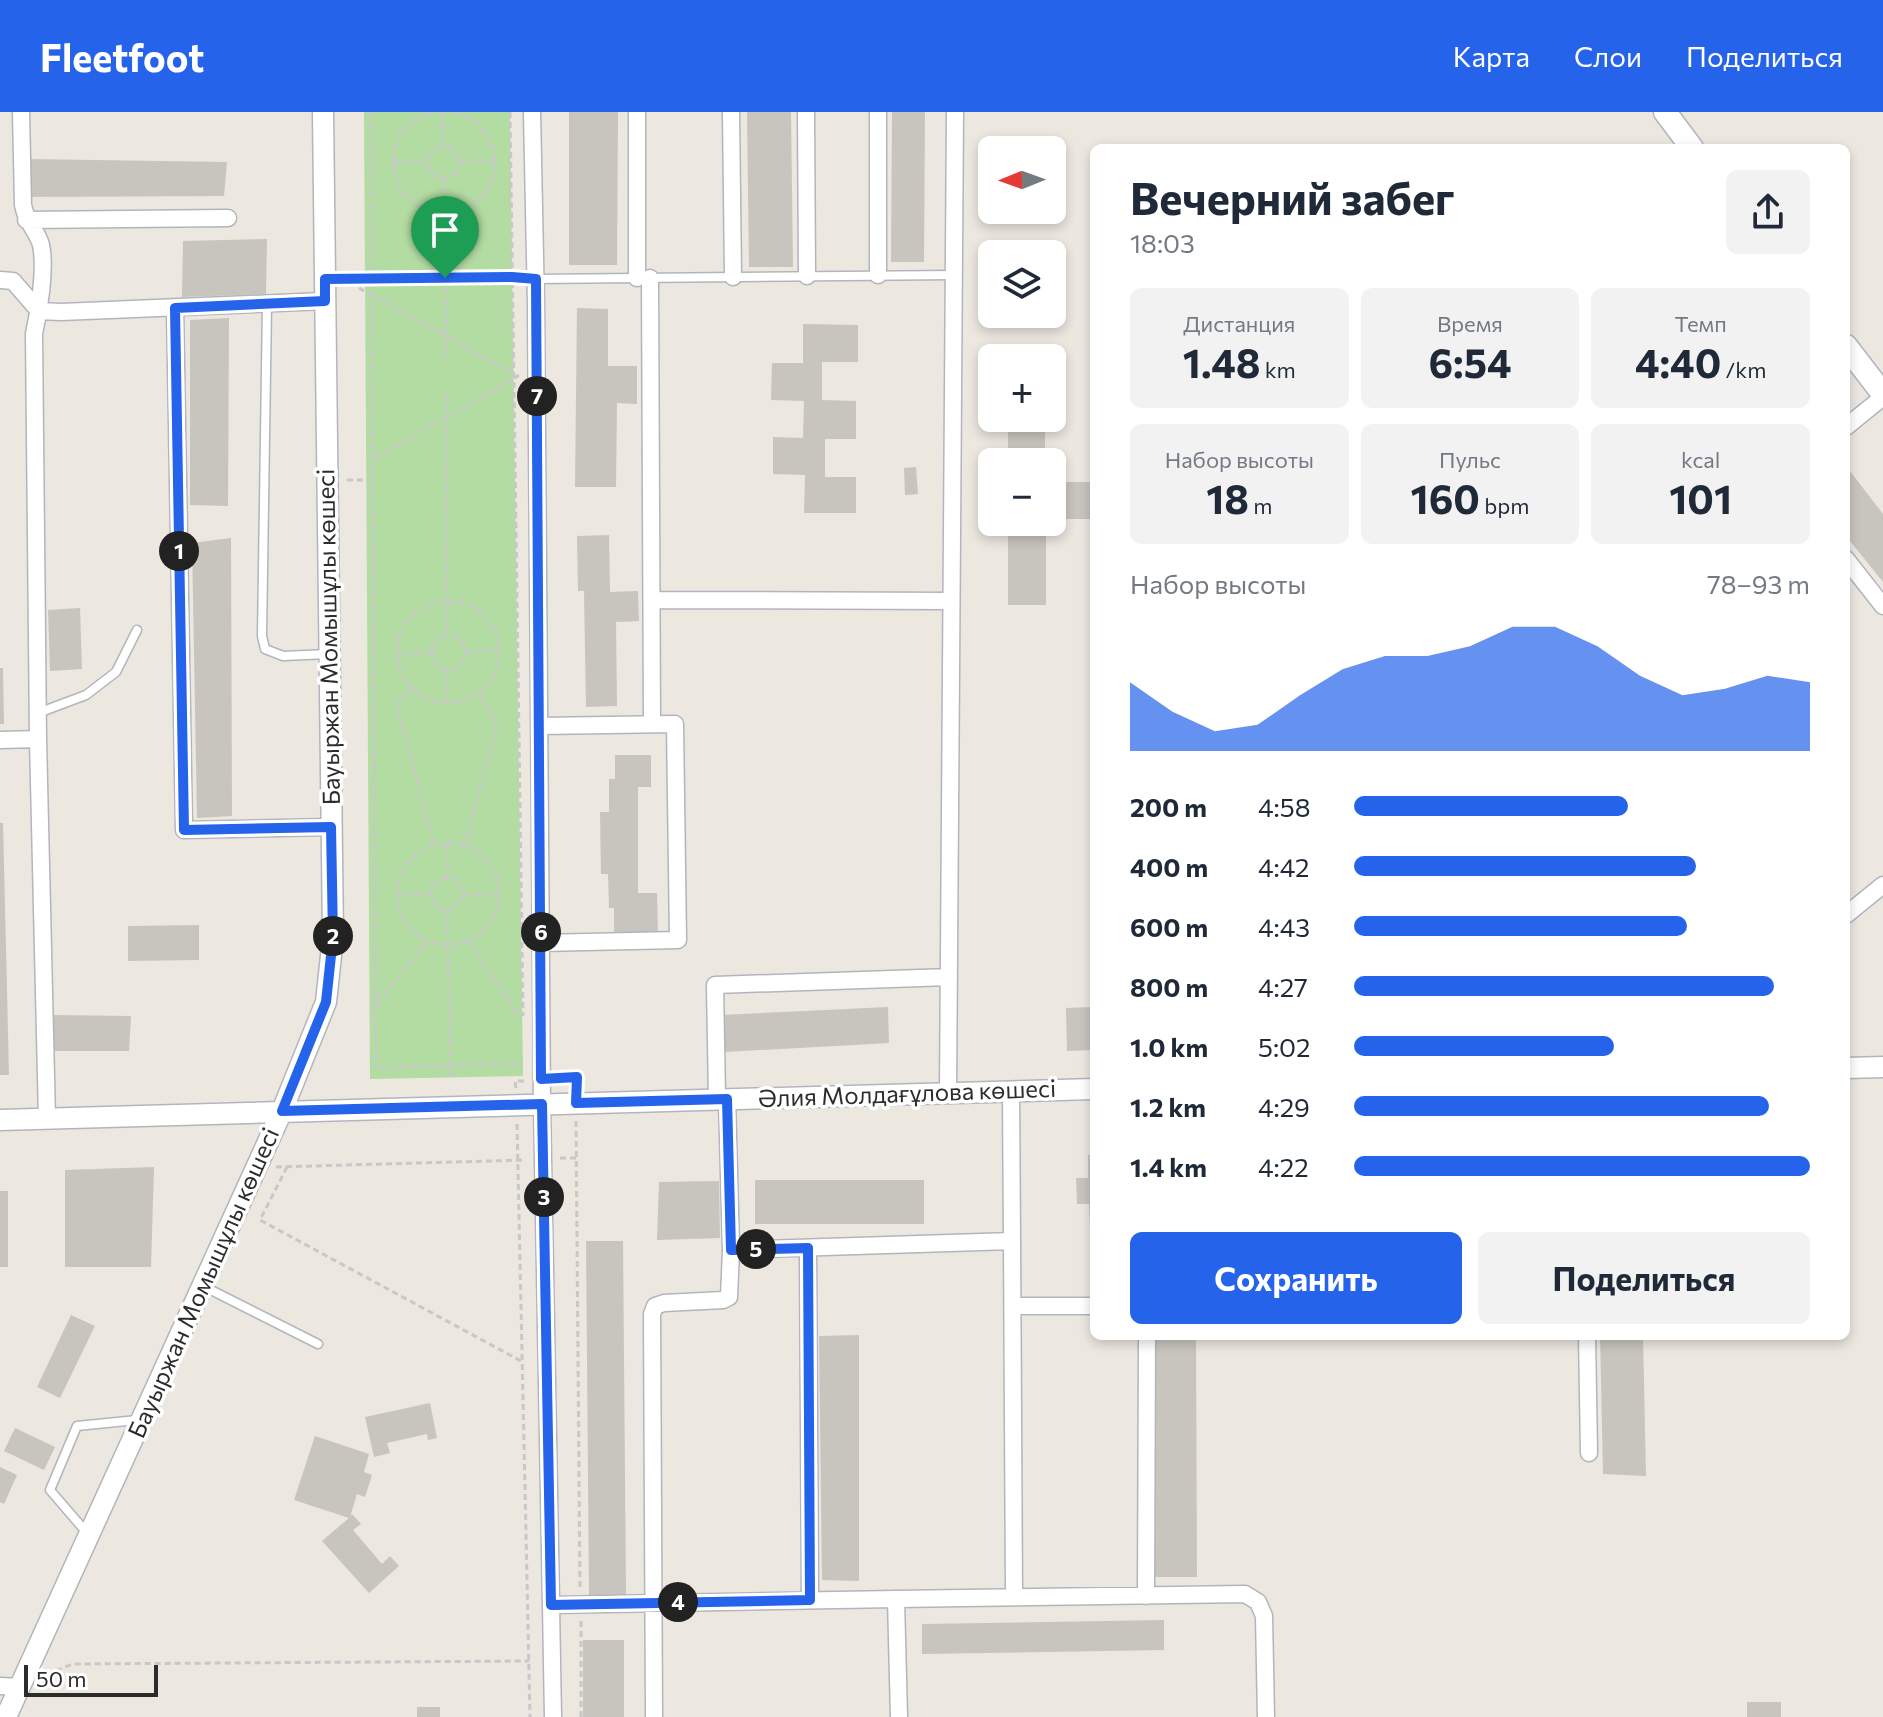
<!DOCTYPE html>
<html lang="ru">
<meta charset="utf-8">
<style>
body{margin:0;font-family:Commissioner,sans-serif;background:#f2f2f3;color:#1f2937;height:100vh;display:flex;flex-direction:column;font-size:30px;white-space:nowrap}
*{box-sizing:border-box;margin:0}
p{font-size:26px;color:#747a83}
.icon{flex:none;width:44px;height:44px;fill:none;stroke:currentColor;stroke-width:2;stroke-linecap:round;stroke-linejoin:round}
.map{position:relative;flex:1;overflow:hidden}
.details{position:absolute;left:1090px;top:32px;width:760px;height:1196px;display:flex;flex-direction:column;background:#fff;border-radius:12px;box-shadow:0 4px 12px #0003}
.details>*{flex:none}
.needle{width:52px;rotate:269deg}
.controls{position:absolute;left:978px;top:24px;display:grid;gap:16px}
.controls a{display:grid;place-items:center;width:88px;height:88px;border-radius:12px;background:#fff;box-shadow:0 4px 12px #0003;font-size:40px}
.scale{position:absolute;left:24px;bottom:20px;width:134px;box-sizing:border-box;padding-left:8px;border:4px solid #2c2c2c;border-top:0;font-size:22px;line-height:28px;white-space:nowrap;color:#2c2c2c;-webkit-text-stroke:6px #fff;paint-order:stroke}
.pin{position:absolute;display:grid;place-items:center;width:68px;height:68px;color:#fff;margin:-82px -34px;border-radius:50% 50% 50% 0;rotate:-45deg;box-shadow:0 0 8px #0007}
.pin .icon{rotate:45deg}
.km{position:absolute;width:40px;height:40px;margin:-20px;border-radius:50%;background:#222;color:#fff;font-size:22px;line-height:40px;text-align:center}
.round{display:grid;place-items:center;flex:none;width:84px;height:84px;border-radius:12px;background:#f2f2f3}
.headline{display:flex;align-items:center;justify-content:space-between;height:136px;padding:0 40px}
h1{font-size:44px;font-weight:700;line-height:60px}
.figures{display:grid;grid-template-columns:repeat(3,1fr);gap:12px;height:136px;padding:8px 40px}
.figures div{display:grid;align-content:center;border-radius:12px;background:#f2f2f3;text-align:center}
.figures b{font-size:40px;font-weight:700}
.figures small{font-size:22px;font-weight:400}
.figures p{font-size:22px}
.chart{height:224px;padding:16px 40px}
.chart p{display:flex;justify-content:space-between}
.chart svg{width:100%;height:144px;margin-top:8px;fill:#2563eb;opacity:.7}
.action{display:flex;gap:16px;margin-top:auto;padding:16px 40px}
.action a{flex:1;height:92px;border-radius:12px;background:#2563eb;color:#fff;font-size:32px;font-weight:700;line-height:92px;text-align:center}
.action a+a{background:#f2f2f3;color:#1f2937}
ul{padding:0 40px;list-style:none;font-size:26px}
li{display:grid;grid-template-columns:128px 96px 1fr;align-items:center;height:60px}
li i{height:20px;border-radius:10px;background:#2563eb}
header{display:flex;align-items:center;gap:48px;box-sizing:border-box;height:112px;padding:0 40px;background:#2563eb;color:#fff}
header strong{font-size:38px}
nav{display:flex;gap:44px;margin-inline-start:auto;font-size:28px}
.map>svg:first-child{display:block}
</style>
<header>
<strong>Fleetfoot</strong>
<nav><a>Карта</a><a>Слои</a><a>Поделиться</a></nav>
</header>
<div class="map">
<svg width="1883" height="1605" viewBox="0 0 1883 1605">
<rect width="100%" height="100%" fill="#ece7df"/>
<!-- green -->
<path fill="#b3dca2" d="M364,0H510L523,964L370,967Z"/>
<!-- building -->
<path fill="#c8c5be" d="M569,0H618L617,153H569Z
M747,0H791L793,155H749Z
M892,0H925L924,150H891Z
M27,47L227,50L224,84L26,85Z
M267,127L266,182L182,185L183,129Z
M577,196L608,197V254H637V292L617,291L616,375H575Z
M229,206L228,394L190,393V208Z
M803,212L858,213V250H822V288L856,289V327H825V365H856V401H804L805,363L773,362V325L803,326L804,289L771,288L772,251H803Z
M1008,306H1045V350H1008Z
M1846,354L1883,402V470L1846,424Z
M916,355L918,382L905,383L904,356Z
M1052,370H1094V407H1052Z
M1008,410H1046V493H1008Z
M609,423L610,480L638,479L639,509L616,510L617,594L586,595L584,479H578L577,424Z
M231,426L232,704L197,706L192,431Z
M80,496L82,557L50,559L48,498Z
M0,556H3L4,612H0Z
M615,643H651V675H638V781H657L658,823H614V796H609L608,762H601L600,700H609V667H615Z
M0,711H3L9,963H0Z
M199,813V848L128,849V814Z
M888,895L889,931L723,940L722,903Z
M1094,895V938L1067,939L1066,896Z
M53,903L131,904L129,939H54Z
M1088,1043H1094V1115H1090L1089,1092H1077L1076,1066H1088Z
M154,1055L151,1155H65V1058Z
M755,1068H924V1112H755Z
M719,1069L720,1126L657,1128L659,1070Z
M0,1079H8V1155H0Z
M586,1129H623L626,1483H589Z
M71,1203L95,1214L60,1286L37,1275Z
M859,1223V1469L822,1468L819,1224Z
M1154,1224H1196L1197,1465H1154Z
M1600,1224H1643L1646,1364L1603,1362Z
M430,1291L437,1326L428,1328L427,1322L387,1331L390,1341L374,1345L365,1305Z
M15,1316L55,1335L44,1358L4,1339Z
M315,1324L369,1342L364,1360L372,1363L365,1385L357,1382L350,1405L352,1402L361,1412L353,1418L382,1452L390,1444L399,1454L369,1481L322,1429L349,1406L294,1388Z
M0,1355L17,1363L4,1392L0,1390Z
M1164,1508V1538L922,1542V1512Z
M583,1528H624V1605H583Z
M1747,1590H1781V1605H1747Z
M417,1595H440V1605H417Z"/>
<g fill="none" stroke-linecap="round" stroke-linejoin="round">
<defs>
<path id="service" d="M536,167L953,163
M267,192L262,524L265,537L283,544L328,542
M38,601L86,583L116,560L137,518
M203,1174L318,1232
M87,1421L50,1378L77,1314L137,1308"/>
<path id="minor" d="M21,0L23,93C26,111 38,120 41,133C46,157 39,199 34,222L38,627L47,1007
M532,0L536,193L542,992L553,1605
M637,0V166
M731,0L733,165
M806,0L807,164
M878,0V163
M26,108L228,106
M650,166L652,612
M0,168L13,169L39,199L61,200L325,189
M175,196L184,718L331,715
M1846,315L1883,285
M1846,447L1883,494
M652,488L951,489
M539,614L675,612L678,828L541,831
M0,628L38,627
M1846,803L1883,773
M1011,979L1012,1129
M948,981L955,0
M717,987L715,873L949,865
M808,1136L810,1488
M731,1138L1012,1129L1014,1484
M1013,1194H1094
M1587,1224L1589,1341
M1146,1484L1147,1224
M896,1487L1245,1482L1258,1490L1264,1504L1266,1605
M551,1493L896,1487L899,1605
M0,1574L20,1575
M654,1605L652,1202L655,1194L664,1191L723,1188L729,1185L731,1138L727,987"/>
<path id="tertiary" d="M1846,956L1883,955
M0,1008L1094,977
M6,1605L282,999L326,890L333,825L323,0"/>
<path id="secondary" d="M1665,0L1692,36
M1846,234L1883,282"/>
</defs>
<!-- service casing -->
<use href="#service" stroke="#b3b5be" stroke-width="11"/>
<!-- minor casing -->
<use href="#minor" stroke="#b3b5be" stroke-width="19"/>
<!-- tertiary casing -->
<use href="#tertiary" stroke="#b3b5be" stroke-width="23"/>
<!-- secondary casing -->
<use href="#secondary" stroke="#b3b5be" stroke-width="25"/>
<!-- path -->
<path stroke="#c8c8c8" stroke-width="3" stroke-dasharray="6 4" stroke-linecap="butt" d="M371,0L376,956L523,951
M433,0C417,6 403,14 397,31C391,46 393,65 402,79C409,89 421,97 432,99C496,113 523,24 455,0
M442,0L443,33
M510,0L523,904
M427 50a16 16 0 1 1 32 0a16 16 0 1 1-32 0Z
M393,49L425,50
M459,49H495
M443,66L446,248
M345,167L513,165
M359,176L518,264L372,348
M446,283L447,523
M347,368H372
M397 540a51 51 0 1 1 102 0a51 51 0 1 1-102 0Z
M432 540a17 17 0 1 1 34 0a17 17 0 1 1-34 0Z
M467,540L499,538
M397,541H432
M447,557V589
M412,577L396,590L434,733
M397 782a51 51 0 1 1 102 0a51 51 0 1 1-102 0Z
M447,731L448,765
M465,734L496,614L480,581
M431 782a16 16 0 1 1 32 0a16 16 0 1 1-32 0Z
M397,782H431
M464,783H499
M447,798L451,966
M468,829L519,904
M377,891L428,829
M560,966L577,965L576,973
M516,976L515,969H525
M576,1009L580,1477
M517,1012L530,1605
M560,1046H576
M276,1055L525,1048
M287,1055L260,1108L521,1249
M581,1509V1605
M47,1563L72,1552L529,1549"/>
<!-- service -->
<use href="#service" stroke="#fff" stroke-width="8"/>
<!-- minor -->
<use href="#minor" stroke="#fff" stroke-width="16"/>
<!-- tertiary -->
<use href="#tertiary" stroke="#fff" stroke-width="20"/>
<!-- secondary -->
<use href="#secondary" stroke="#fff" stroke-width="22"/>
</g>
<g fill="none" stroke-linecap="round" stroke-linejoin="round">
<defs>
<path id="route" d="M512,165L536,167L541,967L577,965L576,991L727,987L731,1138L808,1136L810,1488L551,1493L542,992L282,999L326,890L333,825L331,715L184,718L175,196L325,189V167Z"/>
</defs>
<!-- route casing -->
<use href="#route" stroke="#fff" stroke-width="16"/>
<!-- route -->
<use href="#route" stroke="#2563eb" stroke-width="10"/>
</g>
<g text-anchor="middle" stroke-width="7" stroke-linejoin="round" paint-order="stroke">
<!-- street labels -->
<g font-size="24" fill="#2c2c2c" stroke="#fff">
<text transform="translate(329 525) rotate(-91)" y="8">Бауыржан Момышұлы көшесі</text>
<text transform="translate(907 982) rotate(-2)" y="8">Әлия Молдағұлова көшесі</text>
<text transform="translate(204 1171) rotate(-66)" y="8">Бауыржан Момышұлы көшесі</text>
</g>
</g>
</svg>
<div class="controls">
<a><svg class="needle" viewBox="-14 -14 28 28"><path d="M0-13l5 13h-10z" fill="#e53935"/><path d="M0 13l5-13h-10z" fill="#747a83"/></svg></a>
<a><svg class="icon" aria-label="layers" viewBox="0 0 24 24"><path d="M12 4l9 5-9 5-9-5zM3 14l9 5 9-5"/></svg></a>
<a>+</a>
<a>−</a>
</div>
<div class="scale">50 m</div>
<div class="pin" style="left:445px;top:166px;background:#1e9e55"><svg class="icon" aria-label="arrive" viewBox="0 0 24 24"><path d="M6 21V4h12l-3 4 3 4H6"/></svg></div>
<b class="km" style="left:179px;top:439px">1</b>
<b class="km" style="left:333px;top:824px">2</b>
<b class="km" style="left:544px;top:1085px">3</b>
<b class="km" style="left:678px;top:1490px">4</b>
<b class="km" style="left:756px;top:1137px">5</b>
<b class="km" style="left:541px;top:820px">6</b>
<b class="km" style="left:537px;top:284px">7</b>
<section class="details">
<div class="headline"><div><h1>Вечерний забег</h1><p>18:03</p></div><a class="round"><svg class="icon" aria-label="share" viewBox="0 0 24 24"><path d="M12 15V3M7 8l5-5 5 5M5 13v7h14v-7"/></svg></a></div>
<div class="figures">
<div><p>Дистанция</p><b>1.48<small> km</small></b></div>
<div><p>Время</p><b>6:54</b></div>
<div><p>Темп</p><b>4:40<small> /km</small></b></div>
</div>
<div class="figures">
<div><p>Набор высоты</p><b>18<small> m</small></b></div>
<div><p>Пульс</p><b>160<small> bpm</small></b></div>
<div><p>kcal</p><b>101</b></div>
</div>
<div class="chart"><p><span>Набор высоты</span>78–93 m</p>
<svg viewBox="0 0 160 44" preserveAspectRatio="none"><path d="M0 44V23L10 32L20 38L30 36L40 27L50 19L60 15L70 15L80 12L90 6L100 6L110 12L120 21L130 27L140 25L150 21L160 23V44z"/></svg>
</div>
<ul>
<li><b>200 m</b>4:58<i style="width:60%"></i></li>
<li><b>400 m</b>4:42<i style="width:75%"></i></li>
<li><b>600 m</b>4:43<i style="width:73%"></i></li>
<li><b>800 m</b>4:27<i style="width:92%"></i></li>
<li><b>1.0 km</b>5:02<i style="width:57%"></i></li>
<li><b>1.2 km</b>4:29<i style="width:91%"></i></li>
<li><b>1.4 km</b>4:22<i style="width:100%"></i></li>
</ul>
<div class="action"><a>Сохранить</a><a>Поделиться</a></div>
</section>
</div>
